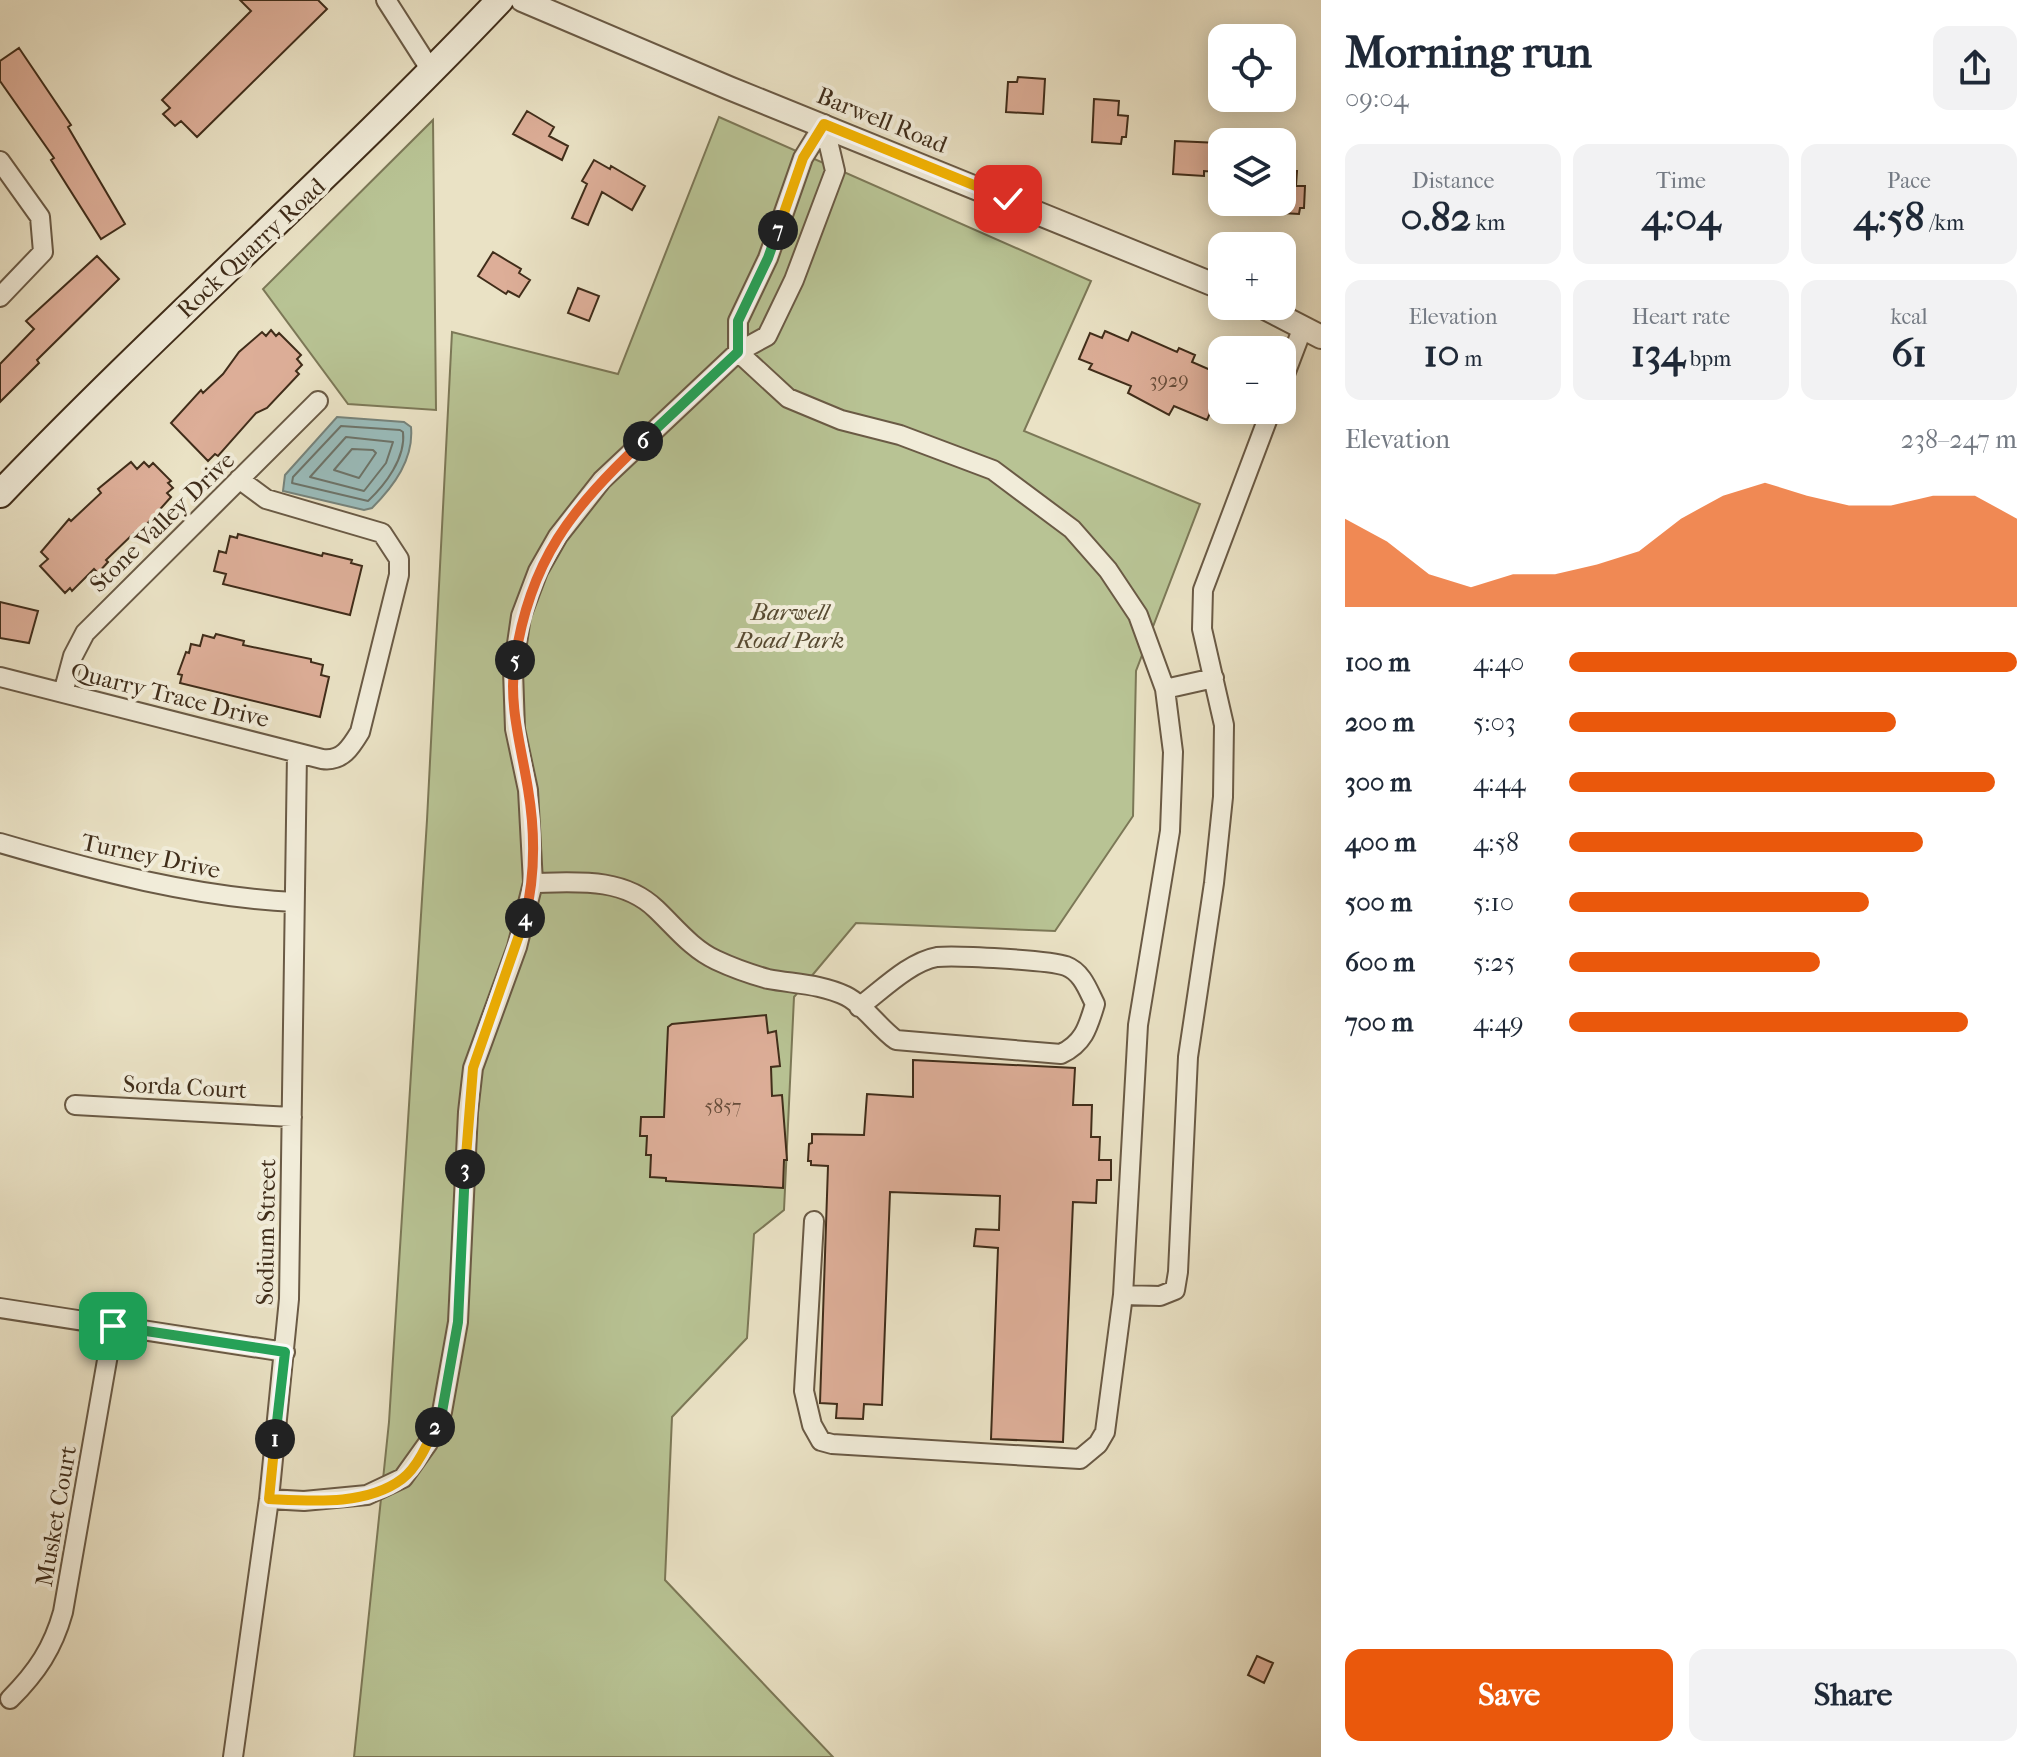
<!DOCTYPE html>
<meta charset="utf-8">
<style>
body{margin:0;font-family:"IM FELL French Canon",serif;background:#f2f2f3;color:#1f2937;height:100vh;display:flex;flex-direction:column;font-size:30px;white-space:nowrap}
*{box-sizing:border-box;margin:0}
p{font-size:26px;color:#747a83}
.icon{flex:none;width:44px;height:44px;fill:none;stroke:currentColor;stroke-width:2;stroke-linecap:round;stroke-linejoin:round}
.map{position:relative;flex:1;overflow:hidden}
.panel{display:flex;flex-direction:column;background:#fff;width:720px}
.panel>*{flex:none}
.tools{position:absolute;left:1208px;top:24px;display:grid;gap:16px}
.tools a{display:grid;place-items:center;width:88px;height:88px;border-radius:16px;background:#fff;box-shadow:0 4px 20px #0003;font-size:40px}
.pin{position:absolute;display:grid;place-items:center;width:68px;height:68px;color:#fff;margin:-34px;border-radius:16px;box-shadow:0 4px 12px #0006}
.km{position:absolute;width:40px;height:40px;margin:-20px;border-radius:50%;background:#222;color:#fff;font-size:22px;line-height:40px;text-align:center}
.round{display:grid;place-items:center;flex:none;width:84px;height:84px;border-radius:16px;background:#f2f2f3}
.summary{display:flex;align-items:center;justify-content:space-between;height:136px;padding:0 24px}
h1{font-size:44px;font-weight:700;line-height:60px}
.metrics{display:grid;grid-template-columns:repeat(3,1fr);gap:12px;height:136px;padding:8px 24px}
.metrics div{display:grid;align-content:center;border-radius:16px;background:#f2f2f3;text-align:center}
.metrics b{font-size:40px;font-weight:700}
.metrics small{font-size:22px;font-weight:400}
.metrics p{font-size:22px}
.chart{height:224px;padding:16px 24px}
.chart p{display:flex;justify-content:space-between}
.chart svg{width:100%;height:144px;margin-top:8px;fill:#ea580c;opacity:.7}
.cta{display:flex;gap:16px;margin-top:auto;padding:16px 24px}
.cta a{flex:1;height:92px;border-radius:16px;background:#ea580c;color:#fff;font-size:32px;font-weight:700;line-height:92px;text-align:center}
.cta a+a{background:#f2f2f3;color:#1f2937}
ul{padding:0 24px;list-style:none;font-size:26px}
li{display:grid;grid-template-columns:128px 96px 1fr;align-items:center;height:60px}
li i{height:20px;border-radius:10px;background:#ea580c}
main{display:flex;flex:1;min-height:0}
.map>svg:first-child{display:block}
</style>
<main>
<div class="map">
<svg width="1321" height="1757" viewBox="0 0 1321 1757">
<rect width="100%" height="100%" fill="#eae2c5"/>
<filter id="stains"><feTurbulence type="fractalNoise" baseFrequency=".0025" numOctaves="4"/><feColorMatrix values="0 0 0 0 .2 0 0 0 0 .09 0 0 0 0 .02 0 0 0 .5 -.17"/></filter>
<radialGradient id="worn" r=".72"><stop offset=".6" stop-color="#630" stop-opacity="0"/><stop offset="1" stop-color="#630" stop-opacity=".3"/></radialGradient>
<!-- green -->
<path fill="#b8c394" stroke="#7c7857" stroke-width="2" d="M719,117L1091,281L1024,431L1200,504L1136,671L1133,816L1055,931L856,923L794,997L784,1210L754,1234L747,1338L672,1417L665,1580L833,1757H354L389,1422L427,820L452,332L618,374Z
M433,120L436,410L348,404L263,289Z"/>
<!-- water -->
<path fill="#9abcbb" stroke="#76837b" stroke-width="2" d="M337,417L404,422L411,427C414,459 394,486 372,508L364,510L283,491L285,475Z"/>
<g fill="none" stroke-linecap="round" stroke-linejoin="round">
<!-- shore -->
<path stroke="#6d746a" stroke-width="2" d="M341,426L400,430L403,432C406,458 385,485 368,501L292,483L293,477Z
M346,437L393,442L386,463L364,491L310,477Z
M352,449L373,450L376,453L359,478L334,470Z"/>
</g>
<!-- building -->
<path fill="#ddae98" stroke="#402d1a" stroke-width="2" d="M240,0H318L327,9L197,137L181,121L175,126L163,114L170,108L162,100L251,11Z
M19,48L71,125L68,127L125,224L101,239L51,160L54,158L0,81V61Z
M1018,77L1045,79L1043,114L1006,112L1008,82H1017Z
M1094,99L1119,101L1118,115L1128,116L1126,137H1122L1121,144L1092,142Z
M527,111L554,127L549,136L568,146L562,160L513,134Z
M1175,141L1219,143L1217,172L1204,171V176L1173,174Z
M594,160L610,169L611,166L645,186L632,210L602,192L588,225L572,218L587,184L582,181Z
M1282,171H1297L1296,186H1305L1304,208H1300L1299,214L1282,213Z
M493,252L521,269L519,273L530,280L519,297L508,291L506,294L478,276Z
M97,256L119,279L37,360L39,363L0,402V364L34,329L26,321Z
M578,288L599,296L589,321L568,313Z
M271,330L276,336L279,333L301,355L297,359L302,365L296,371L299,374L267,408L256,413L218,456L215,454L208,461L171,423L201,390L203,393L223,374L239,352L262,332L266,336Z
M1105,331L1128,341L1132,332L1177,352L1179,348L1195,355L1192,362L1222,375V418L1210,413L1207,420L1174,406L1169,415L1128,393L1131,386L1089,369L1092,364L1079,359L1090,333L1102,338Z
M131,462L137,469L144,462L149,467L153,463L171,481L168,483L173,488L167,493L171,497L137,535L134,533L106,560L108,562L98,573L94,569L72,591L70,588L65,593L40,566L48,559L41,552L69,519L71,521L101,493L98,489Z
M238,534L322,556L323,553L352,560L351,563L362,566L350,615L223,584L226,574L214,571L219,551L226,553L230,536L237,538Z
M0,602L38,611L29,643L0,638Z
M216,634L244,641L243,645L311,659V662L323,665L321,675L329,677L320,717L180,683L182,675L178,674L186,652L189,653L191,644L200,646L203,635L214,638Z
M766,1015L768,1033L776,1031L780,1066L771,1067L772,1096L782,1095L787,1160H784L783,1188L666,1181V1178L650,1177L651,1155H646L647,1136H640L641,1117H664L668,1027L672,1024Z
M913,1060L1075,1068L1073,1105H1092L1091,1137H1100L1099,1160H1111V1180H1097L1096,1203L1073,1202L1063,1442L991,1439L998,1248L974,1246L976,1229L999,1230L1000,1196L890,1192L882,1405L864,1404L863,1419L836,1418L837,1404L820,1403L828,1166L811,1165V1161H808L809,1144L812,1143V1134L864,1135L867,1094L913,1097Z
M1257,1656L1273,1663L1264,1683L1248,1675Z"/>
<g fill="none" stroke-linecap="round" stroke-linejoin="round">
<defs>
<path id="minor" d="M386,0L432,72
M0,161L40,217L43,252L0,297
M738,352L788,398L841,420L900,435L993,470L1072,529L1108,570L1138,615L1165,689L1173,752L1170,831L1138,1025L1123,1295L1105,1432L1098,1444L1080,1459L832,1444L821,1441L812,1425L804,1391L814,1221
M738,352V321L768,258L803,158L824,124
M1282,382L1303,327
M0,677L322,759C342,762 351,747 360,732L399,575V559L382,533L266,499L239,479
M1165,689L1214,678
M63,693L73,656L85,633L318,401
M0,843C96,871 194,897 294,902
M533,883C576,882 623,877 656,909C675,927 692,949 716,960C733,968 750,974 768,979C795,984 821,984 846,996C864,1005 879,1028 896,1040L1061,1054C1084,1043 1088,1027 1095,1004C1088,990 1082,972 1066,966C1049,960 955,955 937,957C909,962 881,991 859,1007
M75,1105L292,1117
M1123,1295L1160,1296L1175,1290L1178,1272L1188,1057L1214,883L1223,797L1224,725L1202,629L1203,590L1271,410
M0,1308L285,1352
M269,1499L304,1501L367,1495L403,1478L428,1443L442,1412L458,1322L468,1112L473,1068L517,947L533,883L528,790L515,729L513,671L521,616L538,571L558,536L602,480L738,352L767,336L794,280L835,171L824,124
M10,1699C37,1672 53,1648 63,1612L113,1326
M233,1757L269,1499L289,1299L297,753"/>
<path id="tertiary" d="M522,0L729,88L1222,288
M1261,306L1321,337"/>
<path id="secondary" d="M0,494C162,325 339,170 500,0"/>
</defs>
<!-- minor casing -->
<use href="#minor" stroke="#6a5a45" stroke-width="22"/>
<!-- tertiary casing -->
<use href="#tertiary" stroke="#6a5a45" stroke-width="26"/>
<!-- secondary casing -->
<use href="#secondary" stroke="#402d1a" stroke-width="30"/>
<!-- minor -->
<use href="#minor" stroke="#f1ecd9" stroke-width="18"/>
<!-- tertiary -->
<use href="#tertiary" stroke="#f1ecd9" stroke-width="22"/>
<!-- secondary -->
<use href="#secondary" stroke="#f1ecd9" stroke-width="26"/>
</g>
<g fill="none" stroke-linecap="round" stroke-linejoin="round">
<defs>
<path id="split-1" d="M113,1326L285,1352L275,1439"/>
<path id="split-2" d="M275,1439L269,1499C311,1501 366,1506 402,1479C417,1468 428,1443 435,1427"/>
<path id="split-3" d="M435,1427L442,1412L458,1322L465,1169"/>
<path id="split-4" d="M465,1169L473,1068L525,918"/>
<path id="split-5" d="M515,660C508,704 521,745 528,789C535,831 535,877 525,918"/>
<path id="split-6" d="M515,660C530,560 571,509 643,441"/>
<path id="split-7" d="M643,441L738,352V321L768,258L778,230"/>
<path id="split-8" d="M778,230L803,158L824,124L1008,199"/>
</defs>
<!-- split-1 casing -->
<use href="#split-1" stroke="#fff" stroke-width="16"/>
<!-- split-2 casing -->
<use href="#split-2" stroke="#fff" stroke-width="16"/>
<!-- split-3 casing -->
<use href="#split-3" stroke="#fff" stroke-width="16"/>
<!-- split-4 casing -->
<use href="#split-4" stroke="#fff" stroke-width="16"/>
<!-- split-5 casing -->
<use href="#split-5" stroke="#fff" stroke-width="16"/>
<!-- split-6 casing -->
<use href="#split-6" stroke="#fff" stroke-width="16"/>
<!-- split-7 casing -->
<use href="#split-7" stroke="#fff" stroke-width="16"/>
<!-- split-8 casing -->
<use href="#split-8" stroke="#fff" stroke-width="16"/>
<!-- split-1 -->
<use href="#split-1" stroke="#22a559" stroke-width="10"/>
<!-- split-2 -->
<use href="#split-2" stroke="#f5b400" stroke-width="10"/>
<!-- split-3 -->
<use href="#split-3" stroke="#22a559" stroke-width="10"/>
<!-- split-4 -->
<use href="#split-4" stroke="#f5b400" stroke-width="10"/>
<!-- split-5 -->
<use href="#split-5" stroke="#f0652b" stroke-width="10"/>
<!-- split-6 -->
<use href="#split-6" stroke="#f0652b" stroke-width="10"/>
<!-- split-7 -->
<use href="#split-7" stroke="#22a559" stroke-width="10"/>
<!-- split-8 -->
<use href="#split-8" stroke="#f5b400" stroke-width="10"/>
</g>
<g text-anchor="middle" stroke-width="8" stroke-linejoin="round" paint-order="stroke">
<!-- number labels -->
<g font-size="20" fill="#674d3a">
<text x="1169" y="387">3929</text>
<text x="723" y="1113">5857</text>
</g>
<!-- street labels -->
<g font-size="24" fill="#402d1a" stroke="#f1ecd9">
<text transform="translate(882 120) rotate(22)" y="8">Barwell Road</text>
<text transform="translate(251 248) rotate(-43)" y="8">Rock Quarry Road</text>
<text transform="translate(162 522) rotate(-44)" y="8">Stone Valley Drive</text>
<text transform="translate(170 695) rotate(14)" y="8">Quarry Trace Drive</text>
<text transform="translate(151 856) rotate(12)" y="8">Turney Drive</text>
<text transform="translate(185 1087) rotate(3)" y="8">Sorda Court</text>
<text transform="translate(266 1232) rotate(-89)" y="8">Sodium Street</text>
<text transform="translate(56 1516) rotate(-80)" y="8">Musket Court</text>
</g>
<!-- park labels -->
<g font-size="24" font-style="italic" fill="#584b32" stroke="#f1ecd9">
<text x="790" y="620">Barwell<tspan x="790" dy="28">Road Park</tspan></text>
</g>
</g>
<rect width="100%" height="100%" filter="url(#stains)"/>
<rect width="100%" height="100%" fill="url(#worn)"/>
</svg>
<div class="tools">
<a><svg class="icon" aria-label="locate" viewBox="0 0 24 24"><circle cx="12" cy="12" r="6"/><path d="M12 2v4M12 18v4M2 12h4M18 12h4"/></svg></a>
<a><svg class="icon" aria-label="layers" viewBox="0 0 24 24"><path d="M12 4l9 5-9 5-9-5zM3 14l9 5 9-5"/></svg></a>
<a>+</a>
<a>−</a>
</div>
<div class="pin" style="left:113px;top:1326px;background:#1e9e55"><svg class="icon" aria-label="arrive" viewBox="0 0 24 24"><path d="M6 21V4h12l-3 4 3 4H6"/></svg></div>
<div class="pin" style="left:1008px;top:199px;background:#d93025"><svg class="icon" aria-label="check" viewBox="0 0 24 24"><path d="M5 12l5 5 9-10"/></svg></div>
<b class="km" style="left:275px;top:1439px">1</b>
<b class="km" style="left:435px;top:1427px">2</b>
<b class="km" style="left:465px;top:1169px">3</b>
<b class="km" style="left:525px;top:918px">4</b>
<b class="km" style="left:515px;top:660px">5</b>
<b class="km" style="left:643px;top:441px">6</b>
<b class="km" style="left:778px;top:230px">7</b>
</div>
<section class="panel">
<div class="summary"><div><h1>Morning run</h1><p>09:04</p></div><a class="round"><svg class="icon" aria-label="share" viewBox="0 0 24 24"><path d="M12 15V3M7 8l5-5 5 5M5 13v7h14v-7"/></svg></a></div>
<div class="metrics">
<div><p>Distance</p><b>0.82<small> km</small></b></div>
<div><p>Time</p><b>4:04</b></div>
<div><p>Pace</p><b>4:58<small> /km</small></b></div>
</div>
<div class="metrics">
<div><p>Elevation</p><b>10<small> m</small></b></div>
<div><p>Heart rate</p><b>134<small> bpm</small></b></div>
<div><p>kcal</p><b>61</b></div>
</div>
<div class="chart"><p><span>Elevation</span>238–247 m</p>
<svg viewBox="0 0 160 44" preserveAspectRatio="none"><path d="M0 44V17L10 24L20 34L30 38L40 34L50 34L60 31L70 27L80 17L90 10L100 6L110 10L120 13L130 13L140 10L150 10L160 17V44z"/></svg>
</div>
<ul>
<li><b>100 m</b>4:40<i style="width:100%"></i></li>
<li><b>200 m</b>5:03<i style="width:73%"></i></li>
<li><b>300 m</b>4:44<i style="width:95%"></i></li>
<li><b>400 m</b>4:58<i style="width:79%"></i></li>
<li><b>500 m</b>5:10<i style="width:67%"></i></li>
<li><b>600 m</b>5:25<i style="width:56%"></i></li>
<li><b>700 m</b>4:49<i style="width:89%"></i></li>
</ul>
<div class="cta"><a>Save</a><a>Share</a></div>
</section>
</main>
